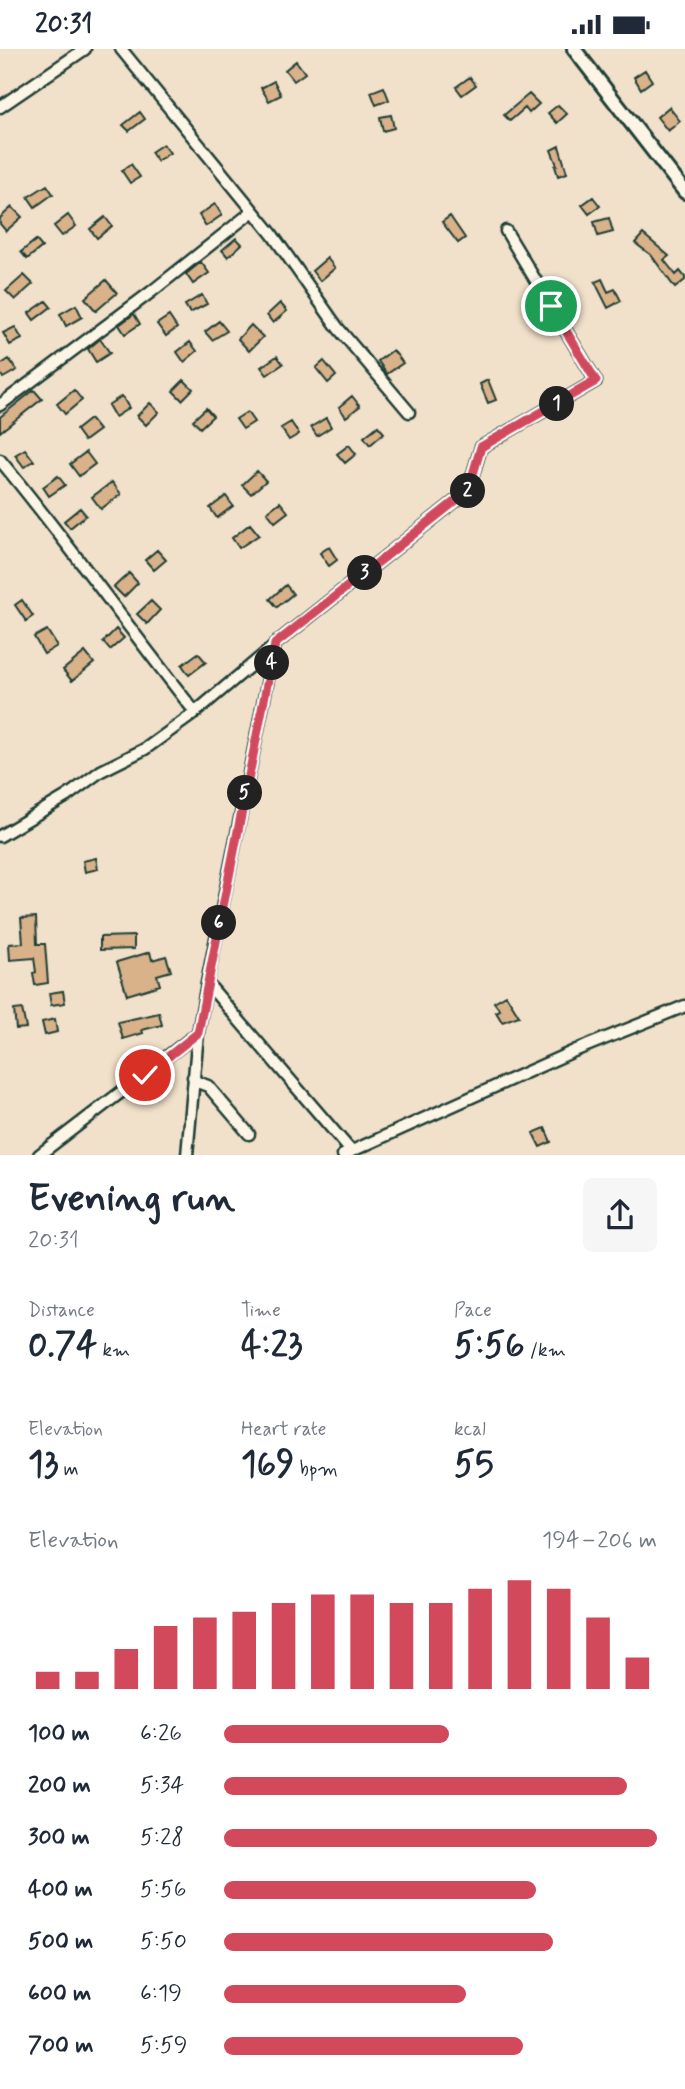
<!DOCTYPE html>
<meta charset="utf-8">
<style>
body{margin:0;font-family:Mynerve,sans-serif;background:#f6f6f7;color:#1f2937;height:100vh;display:flex;flex-direction:column;font-size:26px;white-space:nowrap}
*{box-sizing:border-box;margin:0}
p{font-size:23px;color:#747a83}
.icon{flex:none;width:38px;height:38px;fill:none;stroke:currentColor;stroke-width:2;stroke-linecap:round;stroke-linejoin:round}
.map{position:relative;height:1106px;overflow:hidden}
.sheet{display:flex;flex-direction:column;background:#fff;flex:1}
.sheet>*{flex:none}
.pin{position:absolute;display:grid;place-items:center;width:60px;height:60px;color:#fff;margin:-30px;border:4px solid #fff;border-radius:50%;box-shadow:0 2px 7px #0007}
.km{position:absolute;width:35px;height:35px;margin:-18px;border-radius:50%;background:#222;color:#fff;font-size:19px;line-height:35px;text-align:center}
.round{display:grid;place-items:center;flex:none;width:74px;height:74px;border-radius:10px;background:#f6f6f7}
.headline{display:flex;align-items:center;justify-content:space-between;height:119px;padding:0 28px}
h1{font-size:38px;font-weight:700;line-height:52px}
.figures{display:grid;grid-template-columns:repeat(3,1fr);gap:10px;height:119px;padding:7px 28px}
.figures div{display:grid;align-content:center}
.figures b{font-size:35px;font-weight:700}
.figures small{font-size:19px;font-weight:400}
.figures p{font-size:19px}
.chart{height:196px;padding:14px 28px}
.chart p{display:flex;justify-content:space-between}
.chart svg{width:100%;height:126px;margin-top:7px;stroke:#d1495b;stroke-width:6}
ul{padding:0 28px;list-style:none;font-size:23px}
li{display:grid;grid-template-columns:112px 84px 1fr;align-items:center;height:52px}
li i{height:18px;border-radius:9px;background:#d1495b}
.status{display:flex;justify-content:space-between;align-items:center;height:49px;padding:0 35px;background:#fff;direction:ltr}
.status svg{height:19px;fill:currentColor}
.map>svg:first-child{display:block}
</style>
<div class="status"><b>20:31</b><svg viewBox="0 0 49 12"><path d="M0 12V9h3v3zM5 12V6h3v6zM10 12V3h3v9zM15 12V0h3v12zM26 1h20v11H26zM47 4h2v5h-2z"/></svg></div>
<div class="map">
<svg width="685" height="1106" viewBox="0 0 685 1106">
<rect width="100%" height="100%" fill="#f2e1ca"/>
<filter id="ink" filterUnits="userSpaceOnUse"><feTurbulence type="fractalNoise" baseFrequency=".0143" numOctaves="2"/><feDisplacementMap in="SourceGraphic" scale="14" xChannelSelector="R" yChannelSelector="G"/><feConvolveMatrix kernelMatrix="1 2 1 2 8 2 1 2 1" color-interpolation-filters="sRGB"/></filter>
<g filter="url(#ink)">
<!-- building -->
<path fill="#d9b28a" stroke="#1f3d34" stroke-width="2" d="M296,12L305,24L294,32L285,21Z
M645,21L652,32L641,40L634,28Z
M470,28L476,36L462,46L456,38Z
M274,32L281,46L269,52L261,39Z
M384,38L389,51L376,56L371,43Z
M529,45L539,55L529,64L525,59L510,72L504,66Z
M558,56L567,65L557,74L548,64Z
M669,58L680,72L668,82L657,68Z
M140,63L145,70L129,82L123,76Z
M391,66L394,79L383,82L380,68Z
M163,95L170,104L157,112L151,103Z
M559,97L567,124L558,127L555,117L557,116L551,101Z
M131,115L140,128L130,134L122,122Z
M47,136L53,145L35,158L28,148Z
M593,148L600,157L589,165L582,156Z
M215,155L222,166L206,177L199,166Z
M12,158L22,168L6,182L0,175V169Z
M68,166L76,177L62,187L54,177Z
M450,167L465,189L458,194L442,173Z
M105,168L112,177L97,189L90,180Z
M609,169L613,183L598,187L594,173Z
M643,185L669,207L664,211L676,226L680,222L685,228V231L675,239L651,206L635,194Z
M236,189L242,195L228,208L222,201Z
M36,191L42,198L27,210L21,203Z
M327,209L335,219L320,232L312,222Z
M201,213L209,224L193,235L186,225Z
M24,226L33,235L15,251L6,242Z
M602,230L608,243L615,240L621,252L608,259L595,233Z
M106,231L117,244L96,262L85,249Z
M202,246L207,255L190,264L185,256Z
M46,252L51,258L34,271L29,264Z
M280,254L287,262L273,274L267,266Z
M76,256L82,268L66,277L60,265Z
M134,265L140,275L125,285L119,276Z
M169,267L177,279L166,287L157,275Z
M219,272L227,282L212,291L205,283Z
M251,276L263,288L249,302L238,290Z
M15,278L22,290L10,296L3,284Z
M100,290L110,304L96,313L88,300Z
M190,293L197,302L184,313L177,303Z
M393,301L403,314L387,325L378,312Z
M277,307L283,315L267,326L261,318Z
M9,310L17,321L3,329L0,324V316Z
M324,312L336,327L328,334L316,319Z
M184,331L193,340L182,351L173,342Z
M488,331L496,351L488,354L480,335Z
M34,341L42,350L0,383V368Z
M74,341L82,351L65,365L57,355Z
M122,347L129,359L115,368L108,356Z
M352,347L360,357L346,368L339,358Z
M150,354L159,363L146,376L137,367Z
M206,359L213,367L200,379L193,371Z
M247,363L254,373L243,380L236,370Z
M326,369L331,378L317,387L311,378Z
M90,370L99,381L84,392L76,381Z
M291,373L299,385L289,391L281,379Z
M378,377L384,384L370,396L364,388Z
M349,396L356,405L345,414L337,405Z
M25,400L34,412L24,418L15,406Z
M86,403L95,415L79,427L70,415Z
M257,422L266,432L251,445L242,436Z
M58,427L65,436L49,447L43,438Z
M112,433L121,445L101,460L92,448Z
M226,447L233,457L217,469L210,459Z
M280,453L288,463L275,473L267,463Z
M80,459L86,466L70,479L64,472Z
M250,475L259,486L239,499L232,489Z
M329,498L337,511L329,517L320,504Z
M157,501L166,511L154,521L145,511Z
M129,524L138,534L124,548L114,538Z
M286,536L293,545L277,558L270,550Z
M22,551L33,567L26,572L15,556Z
M151,552L160,561L147,575L137,565Z
M116,580L124,589L110,601L103,593Z
M47,581L57,597L44,605L34,588Z
M85,603L94,614L72,632L63,621Z
M198,604L206,613L189,626L182,616Z
M96,809L98,820L85,823L83,812Z
M36,868L37,895H45L48,934L35,936L33,924L36,923L34,909L10,911L9,895L23,894L21,869Z
M134,887V900L100,901V888Z
M150,903L152,911L166,907L171,922L157,926L160,936L127,946L117,913Z
M63,942L65,954L51,956L49,944Z
M506,946L519,967L502,973L496,963L500,961L494,953Z
M22,960L26,979L16,980L14,961Z
M159,964L162,976L142,981L143,984L123,990L118,973Z
M55,970L57,983L45,986L42,973Z
M545,1079L551,1093L540,1098L533,1084Z"/>
<g fill="none" stroke-linecap="round" stroke-linejoin="round">
<defs>
<path id="minor" d="M121,0L272,185L338,279L409,363
M0,58L85,0
M0,356L151,243L253,162
M0,411C68,493 129,580 195,663
M0,787L67,747L101,722L145,700L192,666L275,596
M193,1028L197,1033L208,1037L249,1085
M351,1102L207,934L275,595L468,442L481,398L596,332L506,182
M39,1106L198,984
M187,1106L198,984L207,934
M343,1106L574,1002L685,957"/>
<path id="tertiary" d="M574,0L685,143"/>
</defs>
<!-- minor casing -->
<use href="#minor" stroke="#1f3d34" stroke-width="15"/>
<!-- tertiary casing -->
<use href="#tertiary" stroke="#1f3d34" stroke-width="18"/>
<!-- minor -->
<use href="#minor" stroke="#fcf5e5" stroke-width="10"/>
<!-- tertiary -->
<use href="#tertiary" stroke="#fcf5e5" stroke-width="12"/>
</g>
</g>
<g fill="none" stroke-linecap="round" stroke-linejoin="round" filter="url(#ink)">
<defs>
<path id="route" d="M145,1026L198,984L275,595L468,442L481,398L596,332L551,257"/>
</defs>
<!-- route casing -->
<use href="#route" stroke="#fff" stroke-width="14"/>
<!-- route -->
<use href="#route" stroke="#d1495b" stroke-width="9"/>
</g>
</svg>
<div class="pin" style="left:551px;top:257px;background:#1e9e55"><svg class="icon" aria-label="arrive" viewBox="0 0 24 24"><path d="M6 21V4h12l-3 4 3 4H6"/></svg></div>
<div class="pin" style="left:145px;top:1026px;background:#d93025"><svg class="icon" aria-label="check" viewBox="0 0 24 24"><path d="M5 12l5 5 9-10"/></svg></div>
<b class="km" style="left:557px;top:355px">1</b>
<b class="km" style="left:468px;top:442px">2</b>
<b class="km" style="left:365px;top:524px">3</b>
<b class="km" style="left:272px;top:614px">4</b>
<b class="km" style="left:245px;top:744px">5</b>
<b class="km" style="left:219px;top:874px">6</b>
</div>
<section class="sheet">
<div class="headline"><div><h1>Evening run</h1><p>20:31</p></div><a class="round"><svg class="icon" aria-label="share" viewBox="0 0 24 24"><path d="M12 15V3M7 8l5-5 5 5M5 13v7h14v-7"/></svg></a></div>
<div class="figures">
<div><p>Distance</p><b>0.74<small> km</small></b></div>
<div><p>Time</p><b>4:23</b></div>
<div><p>Pace</p><b>5:56<small> /km</small></b></div>
</div>
<div class="figures">
<div><p>Elevation</p><b>13<small> m</small></b></div>
<div><p>Heart rate</p><b>169<small> bpm</small></b></div>
<div><p>kcal</p><b>55</b></div>
</div>
<div class="chart"><p><span>Elevation</span>194–206 m</p>
<svg viewBox="0 0 160 44" preserveAspectRatio="none"><path d="M5 44V38M15 44V38M25 44V30M35 44V22M45 44V19M55 44V17M65 44V14M75 44V11M85 44V11M95 44V14M105 44V14M115 44V9M125 44V6M135 44V9M145 44V19M155 44V33"/></svg>
</div>
<ul>
<li><b>100 m</b>6:26<i style="width:52%"></i></li>
<li><b>200 m</b>5:34<i style="width:93%"></i></li>
<li><b>300 m</b>5:28<i style="width:100%"></i></li>
<li><b>400 m</b>5:56<i style="width:72%"></i></li>
<li><b>500 m</b>5:50<i style="width:76%"></i></li>
<li><b>600 m</b>6:19<i style="width:56%"></i></li>
<li><b>700 m</b>5:59<i style="width:69%"></i></li>
</ul>
</section>
